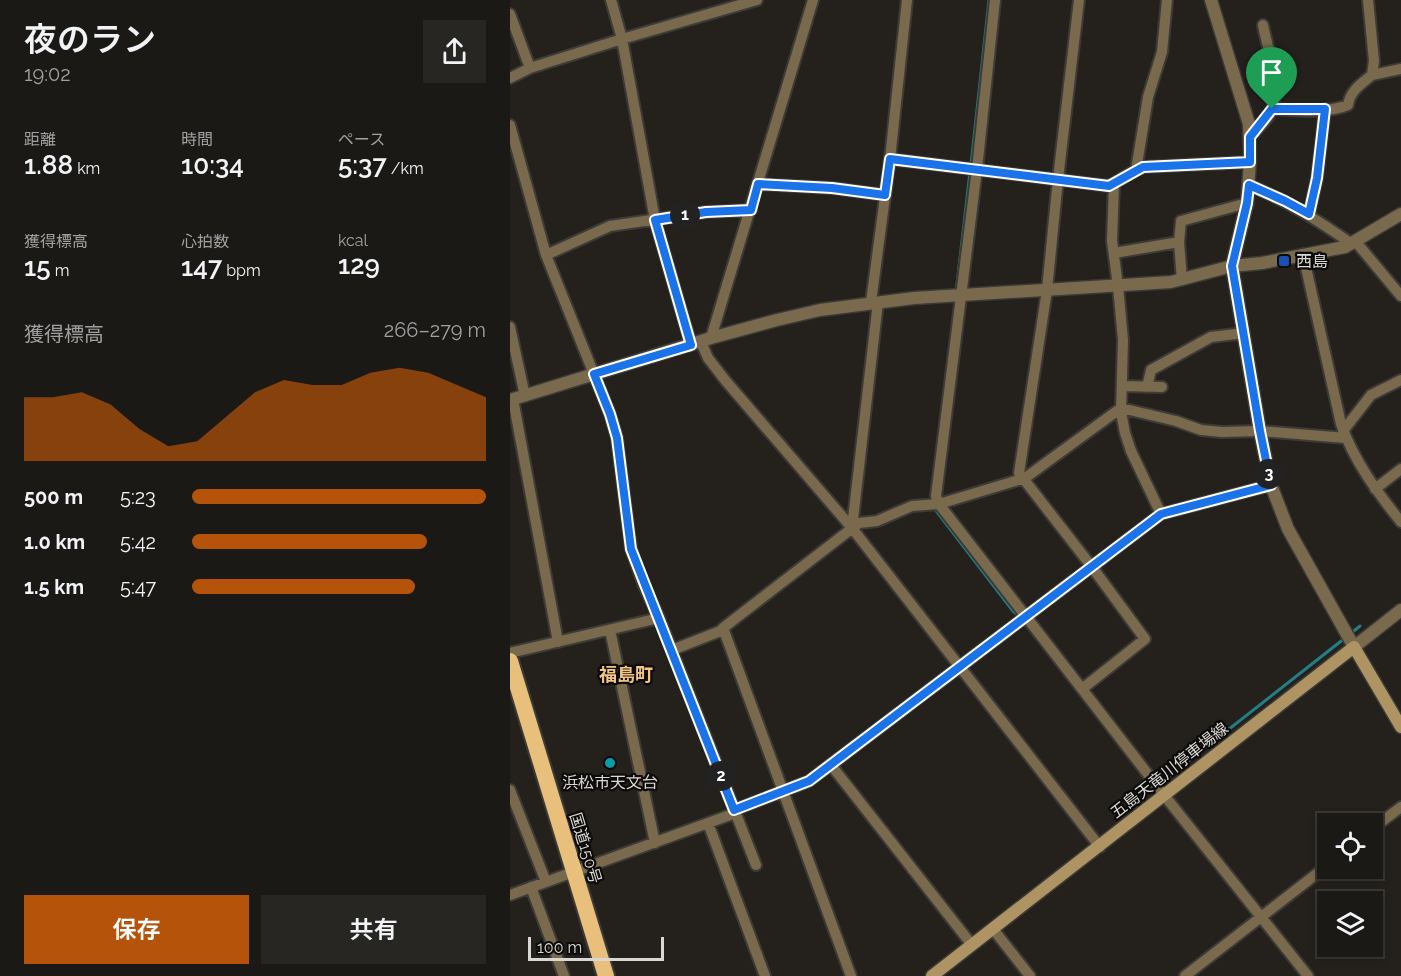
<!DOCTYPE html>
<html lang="ja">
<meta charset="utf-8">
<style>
body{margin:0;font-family:Raleway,"Noto Sans JP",sans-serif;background:#282623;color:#f1f3f6;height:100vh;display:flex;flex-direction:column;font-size:22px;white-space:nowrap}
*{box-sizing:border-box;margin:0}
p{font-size:20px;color:#a0a0a1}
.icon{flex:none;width:33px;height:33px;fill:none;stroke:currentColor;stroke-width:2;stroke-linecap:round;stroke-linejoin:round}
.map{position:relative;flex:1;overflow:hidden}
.panel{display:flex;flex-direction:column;background:#1b1916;width:510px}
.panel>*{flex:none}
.fabs{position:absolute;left:807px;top:813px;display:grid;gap:12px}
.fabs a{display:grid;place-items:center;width:66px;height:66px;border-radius:0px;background:#1b1916;box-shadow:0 3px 9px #0003,0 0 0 2px #393835;font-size:30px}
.scale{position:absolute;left:18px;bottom:15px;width:136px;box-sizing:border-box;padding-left:6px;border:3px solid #dad8d5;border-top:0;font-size:16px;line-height:21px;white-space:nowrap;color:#dad8d5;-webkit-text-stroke:4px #0c0b09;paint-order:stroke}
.pin{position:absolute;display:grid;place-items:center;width:51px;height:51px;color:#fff;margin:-62px -26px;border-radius:50% 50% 50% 0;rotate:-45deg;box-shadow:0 0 6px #0007}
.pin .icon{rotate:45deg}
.km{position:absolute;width:30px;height:30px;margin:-15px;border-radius:50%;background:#222;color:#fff;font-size:16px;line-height:30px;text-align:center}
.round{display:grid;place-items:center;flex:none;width:63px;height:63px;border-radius:0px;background:#282623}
.summary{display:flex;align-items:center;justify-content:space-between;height:102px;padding:0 24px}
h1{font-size:33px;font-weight:600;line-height:45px}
.metrics{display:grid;grid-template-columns:repeat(3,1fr);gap:9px;height:102px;padding:6px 24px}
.metrics div{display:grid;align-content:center}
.metrics b{font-size:26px;font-weight:600}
.metrics small{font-size:16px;font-weight:400}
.metrics p{font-size:16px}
.chart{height:168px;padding:12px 24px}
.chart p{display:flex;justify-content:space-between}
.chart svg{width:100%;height:108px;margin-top:6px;fill:#b45309;opacity:.7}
.primary-button{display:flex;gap:12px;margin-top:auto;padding:12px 24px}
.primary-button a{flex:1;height:69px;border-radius:0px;background:#b45309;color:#fff;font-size:24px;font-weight:600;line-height:69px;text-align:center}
.primary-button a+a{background:#282623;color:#f1f3f6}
ul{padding:0 24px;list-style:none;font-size:20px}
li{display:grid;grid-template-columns:96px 72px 1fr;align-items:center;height:45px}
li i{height:15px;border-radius:8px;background:#b45309}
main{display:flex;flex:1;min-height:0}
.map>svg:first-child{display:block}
</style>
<main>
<section class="panel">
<div class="summary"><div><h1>夜のラン</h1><p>19:02</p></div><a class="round"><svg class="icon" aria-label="share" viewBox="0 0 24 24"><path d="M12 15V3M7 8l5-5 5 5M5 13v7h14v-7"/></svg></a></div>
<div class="metrics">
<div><p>距離</p><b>1.88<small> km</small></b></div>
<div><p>時間</p><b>10:34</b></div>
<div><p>ペース</p><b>5:37<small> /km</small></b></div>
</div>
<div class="metrics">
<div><p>獲得標高</p><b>15<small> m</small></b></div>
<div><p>心拍数</p><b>147<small> bpm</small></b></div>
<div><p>kcal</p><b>129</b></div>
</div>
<div class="chart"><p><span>獲得標高</span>266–279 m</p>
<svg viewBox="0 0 160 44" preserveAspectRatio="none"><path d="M0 44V18L10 18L20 16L30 21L40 31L50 38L60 36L70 26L80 16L90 11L100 13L110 13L120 8L130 6L140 8L150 13L160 18V44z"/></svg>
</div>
<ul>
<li><b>500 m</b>5:23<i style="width:100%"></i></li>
<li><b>1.0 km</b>5:42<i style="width:80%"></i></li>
<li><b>1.5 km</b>5:47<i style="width:76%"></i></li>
</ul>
<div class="primary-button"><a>保存</a><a>共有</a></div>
</section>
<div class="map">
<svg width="891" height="976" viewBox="0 0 891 976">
<rect width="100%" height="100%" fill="#24211d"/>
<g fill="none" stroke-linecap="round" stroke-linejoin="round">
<!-- stream -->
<path stroke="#217f88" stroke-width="3" d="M461,165L479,0
M446,293L460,172
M424,508L503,611L511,618
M840,634L850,626
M649,784L835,638"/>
<defs>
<path id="minor" d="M101,0L112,39L145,220L181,345
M485,0L467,169L426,496L429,504L654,795L798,976
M569,0L548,179L537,290L509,473L582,567L635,639L572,689
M0,14L20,68
M862,75L891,69
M0,78L20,68L112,39L247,0
M762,109C786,110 816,114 838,105C840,91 851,84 862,75L864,61L858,0
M0,125L36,255L100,414L107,438L121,549L133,583L149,618L246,865
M740,137C747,128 760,118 763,107C770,79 758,52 753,25
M380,159L599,186L626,170L633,167L740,162
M626,170L638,97L652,52L657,0
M248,184L323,188L375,195
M604,184L602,241L608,286L613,340L611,412L615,433L621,451L651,514
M739,185C779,202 806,219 842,244
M799,214L807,178L815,109
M846,242L891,296
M604,253L669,242
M793,254L831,424C844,461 867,492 891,522
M36,255L100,226L196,212L241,210
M672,280L669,242L671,221L737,203
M361,302L380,159L397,0
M0,327L15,396
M201,338L303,0
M191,342L198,358L215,380L342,528L590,847
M612,386L652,387
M637,387L641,370L701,337L734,333
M3,399L48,642
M833,431L861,395L891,380
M865,489L891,469
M342,528L368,302
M100,630L145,843
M162,650L213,630
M0,653L149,618
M321,765L462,945
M0,790L36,882
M198,823L255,976
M862,829L891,807
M21,887L54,976
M0,895L220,815L224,810L299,781L651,514L761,485
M483,929L520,976
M341,976L213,628L349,523L367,521L402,506L429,504L515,478L611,408L666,421L691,430L712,432L750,431L836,438
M675,976L818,865"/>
<path id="tertiary" d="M701,0L739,124L740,162L737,203L722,266L750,431L761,485L778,529L844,647L891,610
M0,400L201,338L267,320L310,310L404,298L661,282L722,266L752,263L835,247L891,214"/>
<path id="secondary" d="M422,976L844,647L891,727"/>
<path id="trunk" d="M0,661L96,976"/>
</defs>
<!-- minor casing -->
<use href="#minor" stroke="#3d3b37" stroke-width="14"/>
<!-- tertiary casing -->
<use href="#tertiary" stroke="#3d3b37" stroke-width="15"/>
<!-- secondary casing -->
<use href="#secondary" stroke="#3d3b37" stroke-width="15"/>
<!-- trunk casing -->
<use href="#trunk" stroke="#3d3b37" stroke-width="20"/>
<!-- minor -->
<use href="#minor" stroke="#7a6a4d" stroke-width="10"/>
<!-- tertiary -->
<use href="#tertiary" stroke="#7a6a4d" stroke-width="12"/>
<!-- secondary -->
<use href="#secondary" stroke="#ae9363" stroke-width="12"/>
<!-- trunk -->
<use href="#trunk" stroke="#e8c07c" stroke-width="16"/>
</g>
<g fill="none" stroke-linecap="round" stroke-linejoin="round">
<defs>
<path id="route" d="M762,109H815L807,178L799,214L775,201L739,185L737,203L722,266L750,431L761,485L651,514L299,781L224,810L121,549L107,438L100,414L84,374L181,345L145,220L196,212L241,210L248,184L322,188L375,195L380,159L599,186L633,167L740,162V137Z"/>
</defs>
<!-- route casing -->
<use href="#route" stroke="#fff" stroke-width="12"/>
<!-- route -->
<use href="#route" stroke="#1a73e8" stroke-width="8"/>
</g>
<!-- markers -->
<rect fill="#1a4fb4" stroke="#0c0b09" stroke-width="2" x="768" y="255" width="12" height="12" rx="3"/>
<circle fill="#0f9aa8" stroke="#0c0b09" stroke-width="2" cx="100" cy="763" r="6"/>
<g text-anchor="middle" stroke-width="4.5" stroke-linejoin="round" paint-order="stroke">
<!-- poi labels -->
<g font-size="16" fill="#dad8d5" stroke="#0c0b09" text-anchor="start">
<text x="786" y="267">西島</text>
<text x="100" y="788" text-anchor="middle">浜松市天文台</text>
</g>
<!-- street labels -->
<g font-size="16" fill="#dad8d5" stroke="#0c0b09">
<text transform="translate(659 770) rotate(-38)" y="6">五島天竜川停車場線</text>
<text transform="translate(76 848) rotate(73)" y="6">国道150号</text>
</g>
<!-- neighbourhood labels -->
<g font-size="18" font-weight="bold" fill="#f4c582" stroke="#0c0b09">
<text x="116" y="681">福島町</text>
</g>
</g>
</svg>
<div class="fabs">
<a><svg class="icon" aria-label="locate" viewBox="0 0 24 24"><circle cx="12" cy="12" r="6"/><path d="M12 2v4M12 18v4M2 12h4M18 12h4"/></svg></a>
<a><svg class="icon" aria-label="layers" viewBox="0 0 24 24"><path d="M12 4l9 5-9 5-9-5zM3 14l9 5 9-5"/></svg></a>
</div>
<div class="scale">100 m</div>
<div class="pin" style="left:762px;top:109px;background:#1e9e55"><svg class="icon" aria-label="arrive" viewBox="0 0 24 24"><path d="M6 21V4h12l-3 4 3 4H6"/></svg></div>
<b class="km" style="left:175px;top:215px">1</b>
<b class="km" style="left:211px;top:776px">2</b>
<b class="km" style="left:759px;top:474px">3</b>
</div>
</main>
